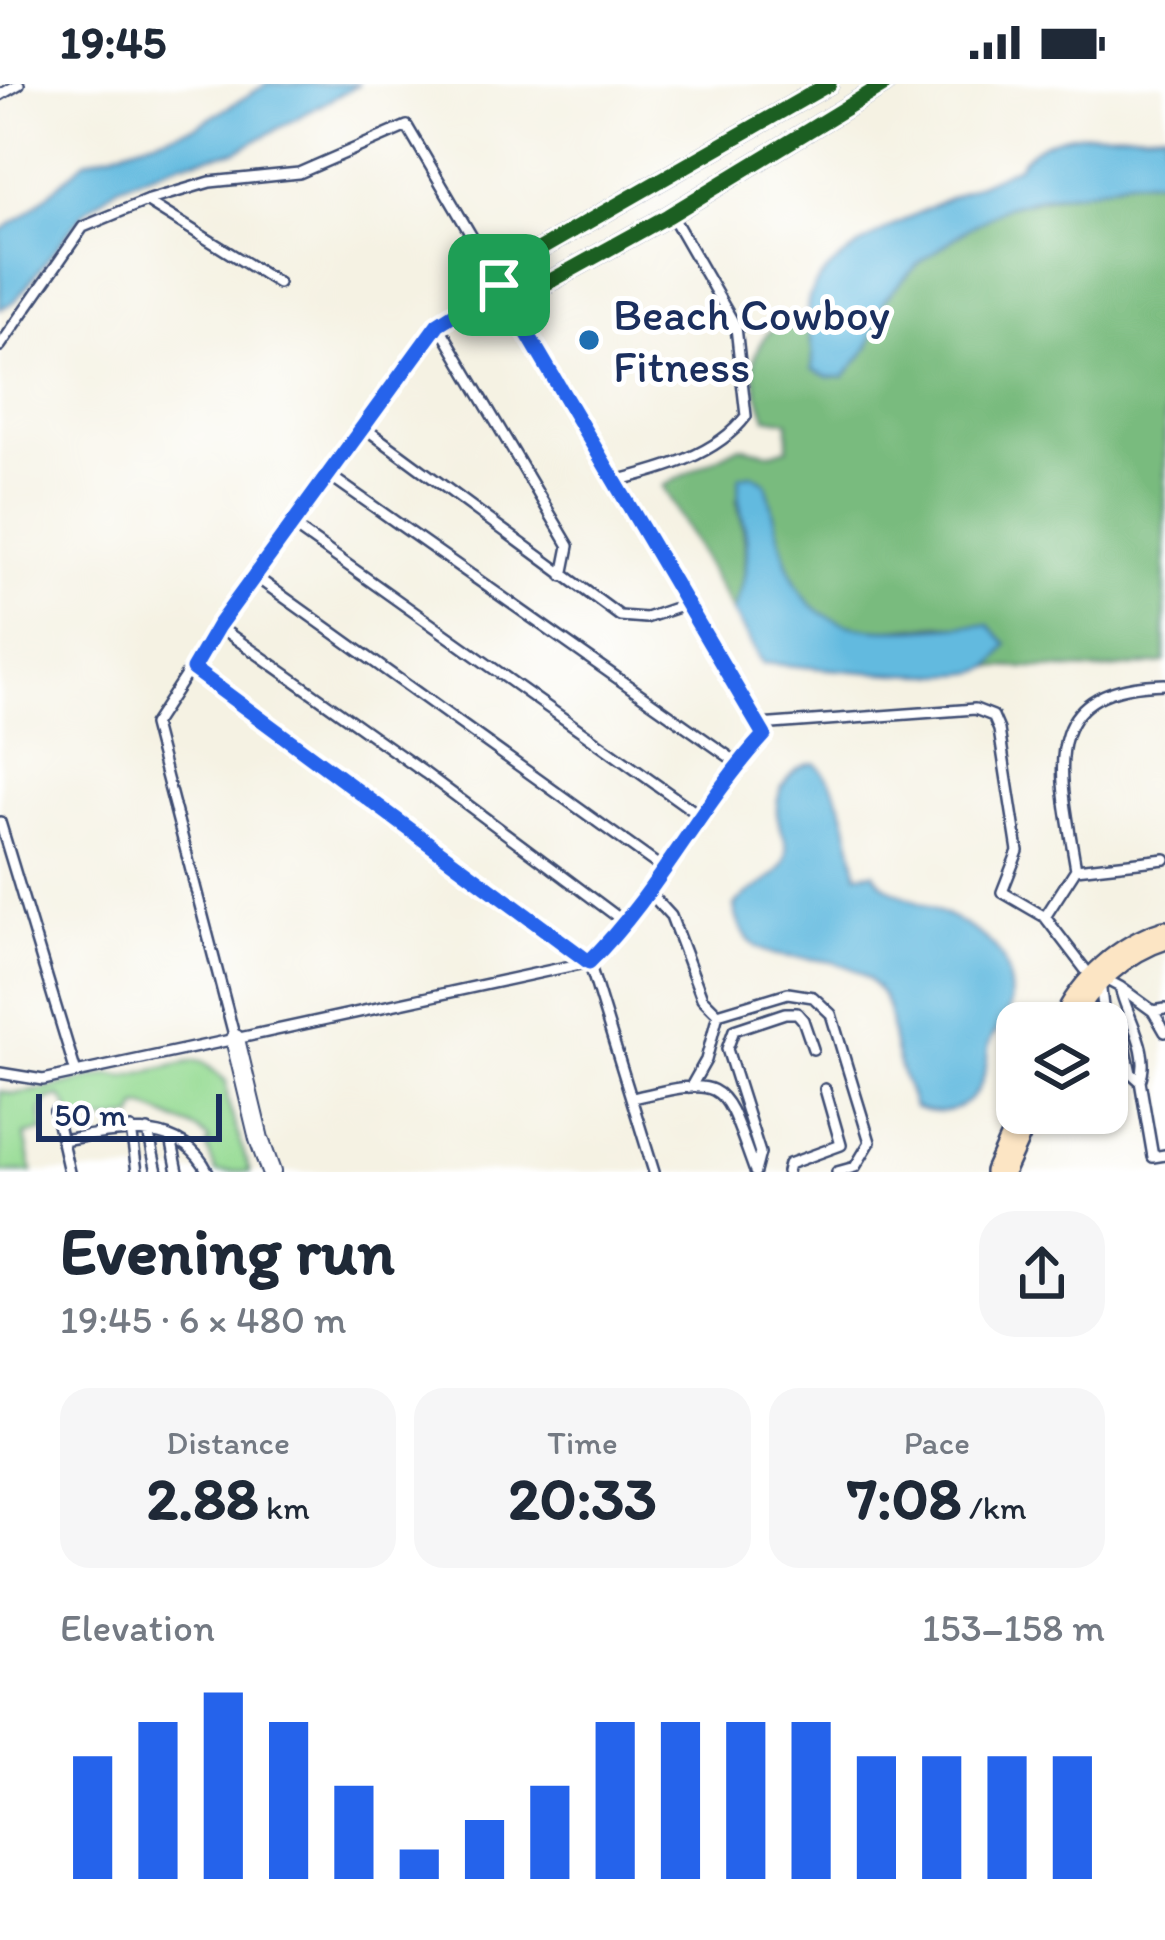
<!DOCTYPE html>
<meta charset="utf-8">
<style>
body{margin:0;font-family:Itim,sans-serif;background:#f6f6f7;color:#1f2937;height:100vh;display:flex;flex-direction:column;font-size:45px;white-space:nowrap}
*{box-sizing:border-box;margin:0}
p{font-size:39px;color:#747a83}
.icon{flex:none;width:66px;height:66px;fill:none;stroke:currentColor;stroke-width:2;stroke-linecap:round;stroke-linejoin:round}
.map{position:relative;height:1088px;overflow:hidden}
.drawer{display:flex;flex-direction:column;background:#fff;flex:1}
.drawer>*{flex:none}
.buttons{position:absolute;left:996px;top:918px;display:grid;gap:24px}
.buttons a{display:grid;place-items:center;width:132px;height:132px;border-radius:24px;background:#fff;box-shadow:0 3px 9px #0004;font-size:60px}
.scale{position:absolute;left:36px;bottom:30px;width:186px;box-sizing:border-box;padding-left:12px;border:6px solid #1b2f5e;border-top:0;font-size:33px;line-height:42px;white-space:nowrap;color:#1b2f5e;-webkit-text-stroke:9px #fff;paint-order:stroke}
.pin{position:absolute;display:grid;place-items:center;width:102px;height:102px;color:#fff;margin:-51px;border-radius:24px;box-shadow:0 6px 18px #0006}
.round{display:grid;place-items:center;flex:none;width:126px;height:126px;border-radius:36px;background:#f6f6f7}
.overview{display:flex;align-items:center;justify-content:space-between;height:204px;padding:0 60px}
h1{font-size:66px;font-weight:700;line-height:90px}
.figures{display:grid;grid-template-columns:repeat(3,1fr);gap:18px;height:204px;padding:12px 60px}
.figures div{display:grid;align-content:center;border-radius:30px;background:#f6f6f7;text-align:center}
.figures b{font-size:60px;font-weight:700}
.figures small{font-size:33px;font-weight:400}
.figures p{font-size:33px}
.chart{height:336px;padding:24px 60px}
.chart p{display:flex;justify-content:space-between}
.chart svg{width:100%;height:216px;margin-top:12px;stroke:#2563eb;stroke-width:6}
.status{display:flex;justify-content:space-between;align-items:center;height:84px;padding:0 60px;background:#fff;direction:ltr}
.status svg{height:33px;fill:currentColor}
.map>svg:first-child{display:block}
</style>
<div class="status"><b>19:45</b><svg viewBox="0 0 49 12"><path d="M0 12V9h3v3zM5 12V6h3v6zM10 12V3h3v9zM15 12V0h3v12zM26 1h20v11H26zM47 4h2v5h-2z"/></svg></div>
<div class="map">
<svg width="1165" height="1088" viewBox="0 0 1165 1088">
<rect width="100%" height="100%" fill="#fff"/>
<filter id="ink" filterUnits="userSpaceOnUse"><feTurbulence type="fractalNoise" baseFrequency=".00833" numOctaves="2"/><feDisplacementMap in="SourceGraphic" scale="24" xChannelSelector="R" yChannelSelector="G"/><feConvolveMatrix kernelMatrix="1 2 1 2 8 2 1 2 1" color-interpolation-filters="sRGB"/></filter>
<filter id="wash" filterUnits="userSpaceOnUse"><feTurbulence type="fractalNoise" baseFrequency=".004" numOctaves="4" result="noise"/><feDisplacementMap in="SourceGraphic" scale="48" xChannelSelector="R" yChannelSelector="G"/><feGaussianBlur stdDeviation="2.7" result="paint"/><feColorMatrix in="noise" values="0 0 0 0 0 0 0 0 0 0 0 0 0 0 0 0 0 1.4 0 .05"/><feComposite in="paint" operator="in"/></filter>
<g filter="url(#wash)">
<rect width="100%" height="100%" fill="#f5f2e3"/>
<!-- green -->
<path fill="#97db94" stroke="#598579" stroke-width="3" d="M194,977L203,978L226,997L228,1019L250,1088H216L207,1064L209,1055L196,1045L143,1022L137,1024L135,1033L73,1042L67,1021L60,1012L47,1016L41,1027L43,1047L25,1051L32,1088H0V1007L13,1010L43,1006L110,990L123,993Z"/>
<!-- forest -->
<path fill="#79bb7e" stroke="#4a756e" stroke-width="3" d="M1127,96H1165V579L1101,586L991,583L1007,561C988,555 964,542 945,541C907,540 860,557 825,534C796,514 757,444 736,414C748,454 749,489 733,528L663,402L740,362L771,369L788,364V337L766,333C749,288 745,262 787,232L806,236L814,272L868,264L884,216L919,179L967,145L1006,123Z"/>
<!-- water -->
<path fill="#62badf" stroke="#3e749e" stroke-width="3" d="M267,0H359L237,67L182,78L118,102L84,128L15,217L0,225V147L25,131L85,77L197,42Z
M1165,47V96H1127L1091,106L1045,112L1006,123L967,145L919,179L884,216L868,264L844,293H828L812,285C817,259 801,236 810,211C831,159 968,107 1018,82C1051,36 1115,53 1165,47Z
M752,390L766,399C775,431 781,467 795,497C826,568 928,540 989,541L1007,561C1002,568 996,579 989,584C961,601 802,582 762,579L733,528C744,500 751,471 744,440C740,421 736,412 740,392Z
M815,679C845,707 850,752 857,790L874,788C882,815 981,832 1002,874C1010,891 1015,920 1005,937C1000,946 992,950 989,960C987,968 988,978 985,987C978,1022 945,1036 914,1023C909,1005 900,988 896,970C888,940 895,918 868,895C821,854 748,901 734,822C749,804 773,800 784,779C794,759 775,744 777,724C778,702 792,681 815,679Z"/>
</g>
<g filter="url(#ink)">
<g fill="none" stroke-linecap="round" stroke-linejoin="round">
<defs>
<path id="lane" d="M0,11L19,0
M146,117L278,199
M438,240L569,462L563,492
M0,262L83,143L146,117L210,98L299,89L407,42L764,651C699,722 658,810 589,878L235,955L153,641L218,542L438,240L499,201
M362,342L620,532L646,534L687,520
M329,391L738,679
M615,397C660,386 717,371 746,332L736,243L671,130
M293,442L702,733
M256,493L666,787
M218,542L425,689L627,840
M193,585L589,878L654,1088
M759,641L975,625L993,632L999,646L1018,767L1002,808L1045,833
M0,738L76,989
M1076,785C1061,692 1032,603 1165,600
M650,809L671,832L702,914L718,930
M1091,893L1045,833L1076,785L1165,775
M1105,895L1120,903C1126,932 1152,967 1140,997L1153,1073L1165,1071
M1100,897L1104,932L1123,952L1131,989L1140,997
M1120,903L1153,927L1165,925
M1153,927L1165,948
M0,989L43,996L235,955
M693,999L706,976L718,930L788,909L813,913L831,930L870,1058L855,1083L837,1088
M633,1014C728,991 722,998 754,1085
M55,1027L69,1088
M131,1045L137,1088
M148,1047L157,1088
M171,1054L178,1088
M62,1056C113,1048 179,1031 208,1088
M755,1088L760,1069L727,965L734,946L785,929H797L803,936L813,965
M787,1088L789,1080L841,1061L825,1005"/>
<path id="street" d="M829,0L514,180L499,201L527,210L668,132L885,0
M235,955L259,1055L271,1088"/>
<path id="secondary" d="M1066,939C1084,899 1123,864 1165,851
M999,1088L1026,1029"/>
</defs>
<!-- lane casing -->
<use href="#lane" stroke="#3c4c72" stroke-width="14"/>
<!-- street casing -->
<use href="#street" stroke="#3c4c72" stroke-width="22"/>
<!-- secondary casing -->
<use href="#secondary" stroke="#3c4c72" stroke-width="32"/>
<!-- lane -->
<use href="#lane" stroke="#fff" stroke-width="9"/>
<!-- street -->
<use href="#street" stroke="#fff" stroke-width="18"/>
<!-- secondary -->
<use href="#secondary" stroke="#fce5c4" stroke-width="27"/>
<defs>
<path id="cycleway" d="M829,0L514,180L499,201L527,210L668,132L885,0"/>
</defs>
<!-- cycleway casing -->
<use href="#cycleway" stroke="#fff" stroke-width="22"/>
<!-- cycleway -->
<use href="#cycleway" stroke="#1b5e20" stroke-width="15"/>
</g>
</g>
<g fill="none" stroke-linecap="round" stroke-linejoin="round" filter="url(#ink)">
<defs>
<path id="route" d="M499,201L764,651C699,722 658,810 589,878L193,585L218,542L438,240Z"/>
</defs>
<!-- route casing -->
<use href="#route" stroke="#fff" stroke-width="24"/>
<!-- route -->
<use href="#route" stroke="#2563eb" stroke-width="15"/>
</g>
<!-- markers -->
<circle fill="#1f6fb2" stroke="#fff" stroke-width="4.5" cx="589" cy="256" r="12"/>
<g text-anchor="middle" stroke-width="10" stroke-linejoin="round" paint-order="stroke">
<!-- poi labels -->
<g font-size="45" fill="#1b2f5e" stroke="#fff" text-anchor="start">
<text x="613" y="246">Beach Cowboy<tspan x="613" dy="52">Fitness</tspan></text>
</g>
</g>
</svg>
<div class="buttons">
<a><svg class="icon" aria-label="layers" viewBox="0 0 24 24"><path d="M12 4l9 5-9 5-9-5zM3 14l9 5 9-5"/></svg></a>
</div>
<div class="scale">50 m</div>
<div class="pin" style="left:499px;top:201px;background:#1e9e55"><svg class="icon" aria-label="arrive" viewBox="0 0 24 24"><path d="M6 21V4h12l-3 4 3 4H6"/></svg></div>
</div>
<section class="drawer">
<div class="overview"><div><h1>Evening run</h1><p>19:45 · 6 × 480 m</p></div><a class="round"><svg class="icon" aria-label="share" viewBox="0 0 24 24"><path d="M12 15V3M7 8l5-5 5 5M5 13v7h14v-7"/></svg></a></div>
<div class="figures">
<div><p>Distance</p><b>2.88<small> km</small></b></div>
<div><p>Time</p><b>20:33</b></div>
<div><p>Pace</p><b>7:08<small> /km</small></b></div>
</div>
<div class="chart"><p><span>Elevation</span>153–158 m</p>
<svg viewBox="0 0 160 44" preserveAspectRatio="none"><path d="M5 44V19M15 44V12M25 44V6M35 44V12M45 44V25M55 44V38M65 44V32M75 44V25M85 44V12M95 44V12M105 44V12M115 44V12M125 44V19M135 44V19M145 44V19M155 44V19"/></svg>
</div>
</section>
